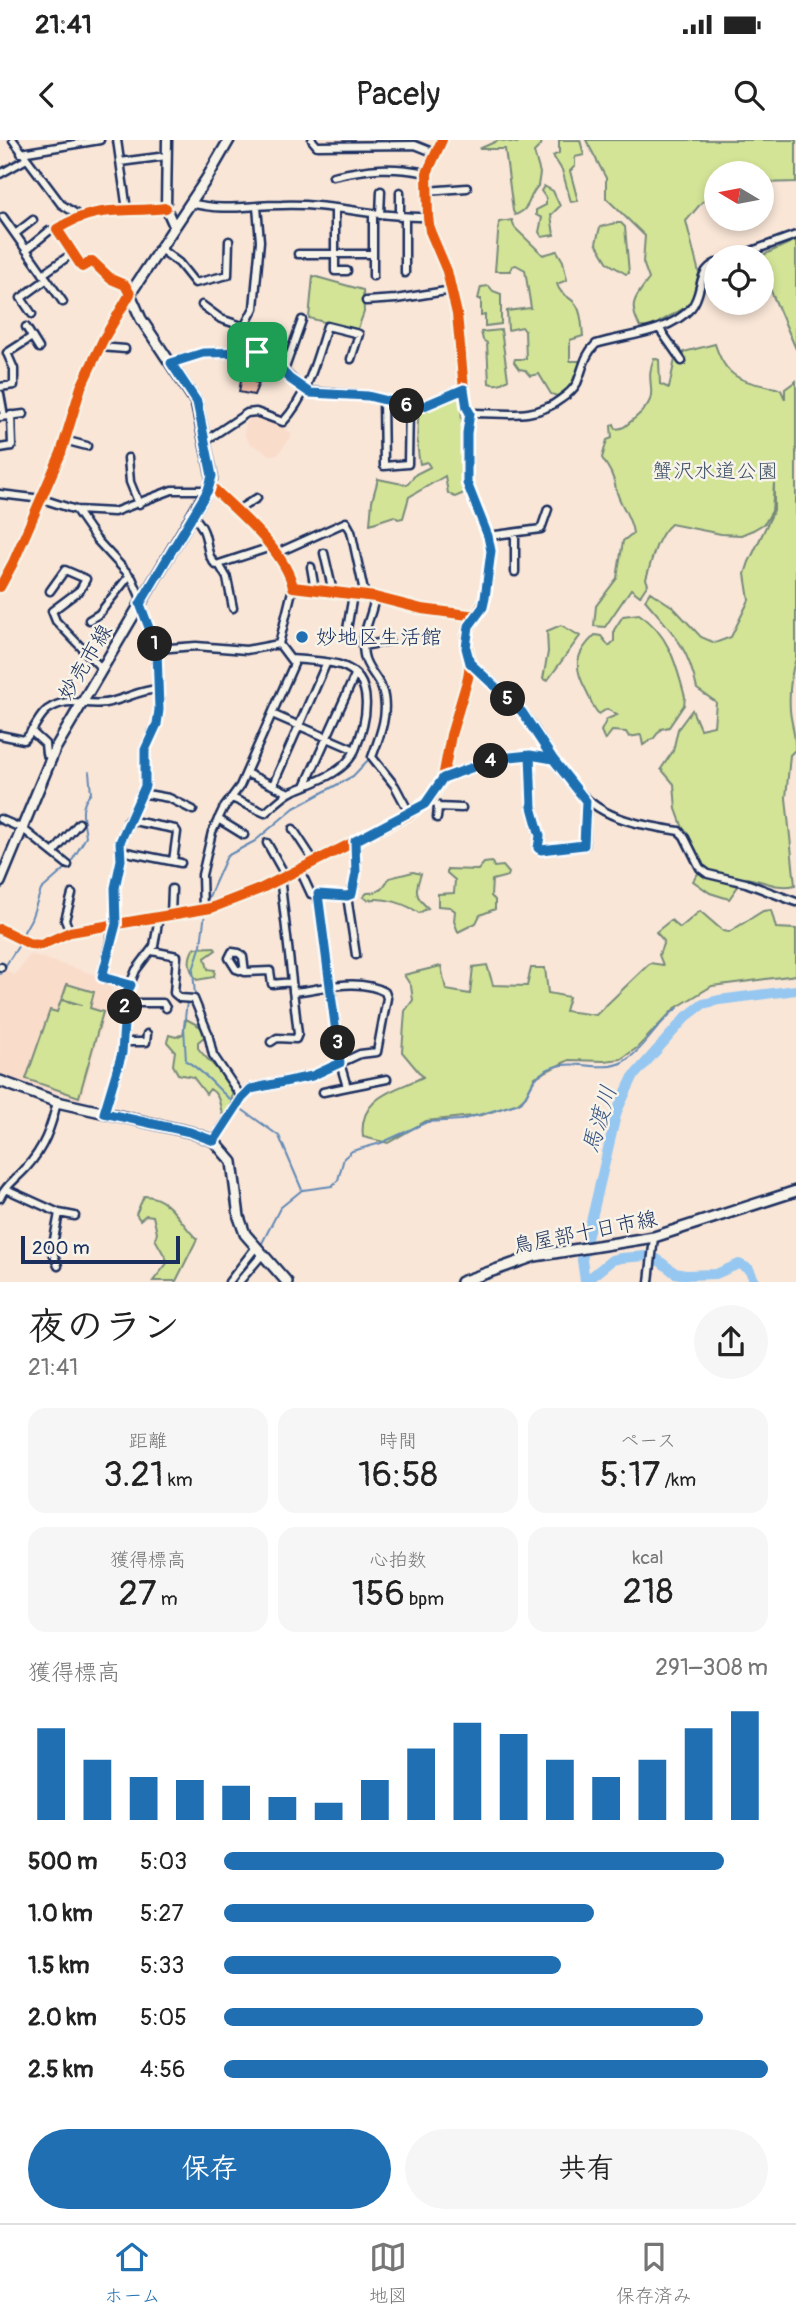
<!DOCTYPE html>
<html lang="ja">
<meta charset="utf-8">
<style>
body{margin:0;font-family:Pangolin,"Klee One",sans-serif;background:#f6f6f6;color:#222;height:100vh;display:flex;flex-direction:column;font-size:26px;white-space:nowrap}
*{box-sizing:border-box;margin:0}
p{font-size:23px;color:#767676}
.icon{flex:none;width:38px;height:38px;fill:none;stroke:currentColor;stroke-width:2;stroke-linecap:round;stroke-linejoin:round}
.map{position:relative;height:1142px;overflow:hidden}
.panel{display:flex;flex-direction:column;background:#fff;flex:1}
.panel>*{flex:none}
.needle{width:46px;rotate:280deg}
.fabs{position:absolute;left:704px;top:21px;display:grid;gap:14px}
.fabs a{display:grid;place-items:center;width:70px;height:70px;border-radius:50%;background:#fff;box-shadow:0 4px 10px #0003;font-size:35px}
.scale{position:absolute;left:21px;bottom:18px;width:159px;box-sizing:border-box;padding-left:7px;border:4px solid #1b2f5e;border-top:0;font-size:19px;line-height:24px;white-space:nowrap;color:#1b2f5e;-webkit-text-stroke:5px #f7f3e8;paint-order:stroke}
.pin{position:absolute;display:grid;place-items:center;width:60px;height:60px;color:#fff;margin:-30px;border-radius:14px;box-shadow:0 4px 10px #0006}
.km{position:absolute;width:35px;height:35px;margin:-18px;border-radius:50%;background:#222;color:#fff;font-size:19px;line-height:35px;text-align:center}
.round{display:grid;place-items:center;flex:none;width:74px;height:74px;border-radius:37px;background:#f6f6f6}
.head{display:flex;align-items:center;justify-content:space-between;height:119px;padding:0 28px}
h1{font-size:38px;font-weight:600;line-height:52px}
.stats{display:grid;grid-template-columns:repeat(3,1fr);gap:10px;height:119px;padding:7px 28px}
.stats div{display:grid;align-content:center;border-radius:18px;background:#f6f6f6;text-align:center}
.stats b{font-size:35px;font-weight:600}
.stats small{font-size:19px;font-weight:400}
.stats p{font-size:19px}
.chart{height:196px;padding:14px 28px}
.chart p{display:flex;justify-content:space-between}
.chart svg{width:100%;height:126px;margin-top:7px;stroke:#1f6fb2;stroke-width:6}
.button{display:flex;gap:14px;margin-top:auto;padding:14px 28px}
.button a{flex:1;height:80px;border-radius:42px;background:#1f6fb2;color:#fff;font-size:28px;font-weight:600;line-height:80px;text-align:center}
.button a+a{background:#f6f6f6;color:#222}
ul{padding:0 28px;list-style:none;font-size:23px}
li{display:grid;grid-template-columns:112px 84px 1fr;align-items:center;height:52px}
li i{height:18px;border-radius:9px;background:#1f6fb2}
.status{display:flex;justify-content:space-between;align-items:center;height:49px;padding:0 35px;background:#fff;direction:ltr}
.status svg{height:19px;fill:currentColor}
header{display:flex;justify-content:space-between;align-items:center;height:91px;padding:0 28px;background:#fff;font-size:32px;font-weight:600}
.tabs{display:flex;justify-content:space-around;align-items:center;height:98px;border-top:2px solid #e0e0e0;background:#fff;font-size:19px;color:#767676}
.tabs a{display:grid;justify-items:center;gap:4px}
.tabs .selected{color:#1f6fb2}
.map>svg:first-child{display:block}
</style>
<div class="status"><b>21:41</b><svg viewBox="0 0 49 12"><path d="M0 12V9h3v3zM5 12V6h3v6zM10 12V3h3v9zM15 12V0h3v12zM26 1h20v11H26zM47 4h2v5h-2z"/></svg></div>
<header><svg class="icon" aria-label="back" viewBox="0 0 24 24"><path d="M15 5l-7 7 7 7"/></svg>Pacely<svg class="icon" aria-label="search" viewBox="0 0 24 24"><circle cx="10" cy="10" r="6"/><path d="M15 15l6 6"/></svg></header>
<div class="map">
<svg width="796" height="1142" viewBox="0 0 796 1142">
<rect width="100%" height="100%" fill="#f9e6d7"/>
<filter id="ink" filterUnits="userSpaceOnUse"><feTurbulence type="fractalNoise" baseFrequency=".0143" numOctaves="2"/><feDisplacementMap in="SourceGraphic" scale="14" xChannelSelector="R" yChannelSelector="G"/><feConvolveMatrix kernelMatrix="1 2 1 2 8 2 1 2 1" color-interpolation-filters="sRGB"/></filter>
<g filter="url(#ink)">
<!-- built -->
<path fill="#fadccb" d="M253,276L277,283L292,294L278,315H270L249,303L244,294L246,283Z
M30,814L114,841L81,960L0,935V835L5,830L15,835Z"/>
<!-- green -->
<path fill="#d3e497" stroke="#778a7a" stroke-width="2" d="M499,0L517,3L521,0H542L541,5L534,12L540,33L538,46C527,57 532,69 515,75L513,71L505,9H479Z
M559,0H580L584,15L575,17V26L570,31L578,61L571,62L562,30L553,16L559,13Z
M586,0H796V42L761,43V33H716V57L702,62L686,81L699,133L691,164L649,188L640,187C628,164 634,159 649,139L643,122L645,96L606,58V38Z
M544,46L553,51L560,66L551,75L554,95L542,97L539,92L542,78L536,75V70L546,65V58L541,51Z
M512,80L515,88L543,115L557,111L563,121L567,140L557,144C561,157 571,156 577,166C582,174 582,187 583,196L570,200V221H581L570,247L557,256L551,254L539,234L530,236L525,230L519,229L514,222L515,219H526L525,191L522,187L508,190L507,171L531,168L525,130L516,125L512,126L510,131H495L499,82Z
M615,83H621L625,87L629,133L626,134L608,123L596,103L600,87Z
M796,100V209L761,128V117H759Z
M313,136L363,150L364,172L357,191L309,178Z
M489,146L493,151L501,154V184L485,186V175L481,176V159H478L481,147Z
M501,190L508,239C503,243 496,246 489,243L487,203L483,200L481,192Z
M715,204C726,239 741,241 776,248L781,250L785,259V249L796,241V518C791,533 789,553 790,570C791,584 796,594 795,610L790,615L786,658L795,745C776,750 762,739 744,738L729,759L710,753L693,741L699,732L676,669L674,644L661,629L673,611L678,589L692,570L700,589L714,586L716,562L697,549C688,506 673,493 645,460L650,452L673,467L701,497L715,503L731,497L749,460L745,434L749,422L774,370V343L772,371L765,383L753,390L741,395L721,394L671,384C656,397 652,420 646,439L648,444L640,456L631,449L605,487L594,486L596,466L617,438L623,401L633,393C631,376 619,364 616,349C614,337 610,330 602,318L607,300L612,298L611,286L614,284L616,289C626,288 627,284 635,278C665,253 642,248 654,218L659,220L660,244L669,248L676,214Z
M461,255L464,353L455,357L448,353L445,336L409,357L403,378L398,379L394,376L370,384L372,361L378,339L407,345L416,334L430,327L427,322L420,324C416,306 417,288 419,269Z
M639,474C669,494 676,524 685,557L684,565L669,587L661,589L654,598L643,605L641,595L629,597L626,592L612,591L605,600L601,591L607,579L617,575L607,569L599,574C591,566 591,559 586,550C573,526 575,514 595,495L601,496L609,506L614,501V490L623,476Z
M561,485L580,496L547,541L543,539L548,512L547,491Z
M492,722L494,727L503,726L509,733L508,736L492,740L491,756L495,760V769L480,775L476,783L458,792L454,781L455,771L450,767L438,766V754L454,753L455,740L447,733V729L478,730L484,723Z
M413,732L421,734C415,750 414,756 428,768L419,773C406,764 383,756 368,760L363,757L367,753C379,753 383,749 389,738Z
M771,770L776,788L796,789V835L712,846L674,869L637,908L621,919L604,921L569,920L535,937L526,956L518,963L482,975L426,981L388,1003L363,997C358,957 394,951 423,937L402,912L405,871L413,860L411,846L404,835L441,826L446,850L470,854L473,827L487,825L493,845L527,846L531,828H545L548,853L569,857L565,871L596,875L650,823L663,825L659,815L664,801L656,792L671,780L680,788L700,771L723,791L729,792L763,771Z
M214,807L216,810L205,818L208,829L215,830L214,837L197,840C188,829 187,819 194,808Z
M67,844L94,852L90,868L103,872L79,957L26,939L50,870L57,872L61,860L82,865L62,859Z
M186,879L201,887L204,897L198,902V908C217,934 244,941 227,975L222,973C219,963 220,955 210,949L206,954L193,937L178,934L173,925L175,911L167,902L169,895L176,897L183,894Z
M144,1056C170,1056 181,1085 197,1099L176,1141H153L168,1122L155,1099L157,1093L153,1076L146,1075L140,1080L136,1074Z"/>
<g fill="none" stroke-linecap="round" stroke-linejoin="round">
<!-- stream -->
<path stroke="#648ab6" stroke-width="2" d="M70,724L86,697C84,679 78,668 91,653L89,632
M206,763L227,716L255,701L294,668L353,636L369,619
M21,797L31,779L41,750L66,728
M0,834L21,802
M195,856L193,830L201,805L205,772
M187,861L184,887L186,921C205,931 219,952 236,964
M240,968L279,996L302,1050L280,1068L260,1107
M303,1050L332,1046L338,1040L344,1018L352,1011L381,1003L427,982L461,980L520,963C528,955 530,944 538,936C565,912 598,935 623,922C646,909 657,882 678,868"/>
<!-- river -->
<path stroke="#95c7f1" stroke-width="10" d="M585,1141L582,1120L605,1022L617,971L633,937L686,877L703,864L719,860L796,850
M585,1142L612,1120L621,1118L646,1116L657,1119L675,1133L685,1135L716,1134L739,1124L749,1129L755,1142"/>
</g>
<!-- building -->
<path fill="#fdc6b0" stroke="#1b2f5e" stroke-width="2" d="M242,235L254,237V242L259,243L254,255L239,252Z"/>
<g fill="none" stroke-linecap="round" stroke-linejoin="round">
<defs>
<path id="minor" d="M13,0L61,64L78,75
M117,0L127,70
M312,0L317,6L415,5L435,13
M442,0L427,33L428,77L430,91L447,131L457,174L464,249L467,268L470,273L467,293V343L488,396L491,411L485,458L476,476
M21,13L100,0
M120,22L167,16
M0,34L25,20
M333,36C369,28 391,26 427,33
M426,51L467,48
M400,52V77
M190,63C227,72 246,65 282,65C331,63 379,78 428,77
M335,69V131H347
M380,75L381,51
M3,77L63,162
M15,94L33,80
M159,108L179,123L195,143L228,135L229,101
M26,110L49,91
M298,114H373
M735,117L796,95
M405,133V77
M43,134L73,113
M373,136V75
M366,161L396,159L452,150
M202,165L221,179L245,187
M32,174L21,158L47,139
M26,187L39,208
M659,188L682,221
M100,207L125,209
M242,213V191L254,168L260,101L257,67
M171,223L203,213L256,212L269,217L305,251L368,256L409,266H424L464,249
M284,231L302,180
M0,247L14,245V229L7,213L32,197
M0,254L4,276
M383,260L384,326L408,324L409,266
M470,273C503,272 533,281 561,259C567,255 573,250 577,243C583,229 584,215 596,204C628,194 667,194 691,168C704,153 696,132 716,123
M0,277L24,274
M64,300L87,306
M205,301L247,273L256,272L283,282C308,255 316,220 327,186L359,194L351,219
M0,308L12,306L11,275
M128,318L130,342L139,364
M0,354L42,359L76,370L114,372L172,350H208
M76,370L96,399L132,438L142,461
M236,371L257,358
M193,376C213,395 202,412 216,425L271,407
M488,396L541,389L548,369
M277,413L346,382L351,391L365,456
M324,413L333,452
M220,426L227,438L233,468
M311,427L315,450
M515,432V394
M0,447L13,423L61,313L81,247L103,200L130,154L125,145L111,139L92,121L82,127L57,89C96,64 123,73 166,68
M50,451L65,430L86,439L80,450L52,471L56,481L102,529
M375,457C372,477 360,494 364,515C366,528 377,536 382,549C390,571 380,596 372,617L395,646L410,674
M89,480L99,474L129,436
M346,495L353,455
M363,506L389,501
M157,509L196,506L246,510L279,504
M470,523C487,539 506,554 521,571C533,584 541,601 551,616C590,674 611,680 679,691L684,696L700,728L708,734L746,743L796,762
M272,574L355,610C366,584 378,537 340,525C328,521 305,520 291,519
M31,591L45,604L46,614L51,617
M0,595L24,600C34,592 37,578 47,570C69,555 83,566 105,563C124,560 139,550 158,549
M530,615L532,667L540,697L538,708L541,710L585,705L586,661
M246,633L289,653
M443,638C478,626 514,608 552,619
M273,645L326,524
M305,646L355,535
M141,653L169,658L193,670
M432,657L438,667L437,678
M232,658L265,673C273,666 282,657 291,652C314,642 344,634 355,610
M438,667L462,668
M0,679L23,689L68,725
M218,679L244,695
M128,680L175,689L177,692L173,721
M293,689L314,721
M267,703L285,735
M121,711L181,723
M53,713L79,683
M299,728L311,754H318L340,923L347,947L387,939
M318,754L347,756L352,754L356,733L355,701
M347,756L356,815
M203,770L202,735L212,692L223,669L240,646L294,524L279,504L293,447
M171,774L172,749
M116,784L115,748L121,720L120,702L145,646V609L157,584L159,570L157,509L140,464
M114,785L102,837L131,845
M0,789L30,804L41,805L70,792L211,768L260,749L410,674L432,657L443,638L451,595L468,538L470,523L466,496L476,476L422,469L375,457L293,447C285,410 237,372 210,345
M70,792L65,780L72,754
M152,811L177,816L174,853L180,858L194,859L208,893L213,915L242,958
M0,827H1
M245,832L243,817L239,813L232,812L229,818L236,829L245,832L270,831L272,844L292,842
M125,863H163L166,868
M123,902H146L147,894
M271,902L277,898L296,899L298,894L281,745L277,739
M323,952L347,947
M104,973L122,913L126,854L136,830L154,806L159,777
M214,1001L242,958L251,949L312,936L360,914L377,912L387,858L385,852C357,837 324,849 293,852
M6,1049L59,1073L75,1076
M0,1058C4,1047 17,1038 26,1028C44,1008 51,988 57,962
M58,1126L52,1110L59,1073
M229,1142L256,1107
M239,1142L262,1115
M649,1142L654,1097"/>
<path id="tertiary" d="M167,0L166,68L174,86"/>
<path id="secondary" d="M0,742L55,609L210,345L212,336L196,262L141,179L130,154L207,38L229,0
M0,941L57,962L190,992L214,1001L232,1022L239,1077L245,1094L287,1142
M461,1142L535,1116L654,1097L796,1051"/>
</defs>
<!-- minor casing -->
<use href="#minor" stroke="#1b2f5e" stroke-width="11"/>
<!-- tertiary casing -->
<use href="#tertiary" stroke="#1b2f5e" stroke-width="13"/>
<!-- secondary casing -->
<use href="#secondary" stroke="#1b2f5e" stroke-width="14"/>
<!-- minor -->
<use href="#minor" stroke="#f7f3e8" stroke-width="6"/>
<!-- tertiary -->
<use href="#tertiary" stroke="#f7f3e8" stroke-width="8"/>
<!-- secondary -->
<use href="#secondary" stroke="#f7f3e8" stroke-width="9"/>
<defs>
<path id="cycleway" d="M442,0L427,33L428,77L430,91L447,131L457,174L464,249L467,268L470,273L467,293V343L488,396L491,411L485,458L476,476
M0,447L13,423L61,313L81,247L103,200L130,154L125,145L111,139L92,121L82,127L57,89C96,64 123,73 166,68
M0,789L30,804L41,805L70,792L211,768L260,749L410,674L432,657L443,638L451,595L468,538L470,523L466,496L476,476L422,469L375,457L293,447C285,410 237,372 210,345"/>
</defs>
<!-- cycleway casing -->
<use href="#cycleway" stroke="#f7f3e8" stroke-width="15"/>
<!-- cycleway -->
<use href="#cycleway" stroke="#e8590c" stroke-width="10"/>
</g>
</g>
<g fill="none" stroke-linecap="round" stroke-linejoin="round" filter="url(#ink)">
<defs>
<path id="route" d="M257,212L203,213L171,223L197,262L212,336L208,350L140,464L157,509L159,570L157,584L145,610V646L120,702L121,720L115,748L116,784L102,837L131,845L126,854L122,913L104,973L190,992L214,1001L242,958L251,949L312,936L340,923L318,754L347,756L352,754L356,733L355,701L425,664L443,638L499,618L530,615L553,619L586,661L584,705L541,710L538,708L540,696L532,667L530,615L553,619L522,572L470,523L466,508L469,486L483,467L485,458L491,411L488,396L467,343V293L470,273L467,268L464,249L424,266H409L368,256L310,253L290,239L269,217L257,212"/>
</defs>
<!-- route casing -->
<use href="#route" stroke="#fff" stroke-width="14"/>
<!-- route -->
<use href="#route" stroke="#1f6fb2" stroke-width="9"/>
</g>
<!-- markers -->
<circle fill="#1f6fb2" stroke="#f7f3e8" stroke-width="2.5" cx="302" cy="497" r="7"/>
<g text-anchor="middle" stroke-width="5" stroke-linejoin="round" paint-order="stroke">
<!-- park labels -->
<g font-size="21" fill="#405369" stroke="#f7f3e8">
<text x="715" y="338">蟹沢水道公園</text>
</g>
<!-- poi labels -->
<g font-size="21" fill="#1b2f5e" stroke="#f7f3e8" text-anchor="start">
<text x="316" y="504">妙地区生活館</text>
</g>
<!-- street labels -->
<g font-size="21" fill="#1b2f5e" stroke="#f7f3e8">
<text transform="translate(85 522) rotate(-59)" y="7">妙売市線</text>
<text transform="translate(585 1092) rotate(-11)" y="7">鳥屋部十日市線</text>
</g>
<!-- water labels -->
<g font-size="23" font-style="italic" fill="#3a5583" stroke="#f7f3e8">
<text transform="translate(599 979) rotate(-73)" y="8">馬渡川</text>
</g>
</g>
</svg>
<div class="fabs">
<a><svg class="needle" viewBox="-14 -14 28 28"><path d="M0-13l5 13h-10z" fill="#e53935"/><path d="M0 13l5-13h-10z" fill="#767676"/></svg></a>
<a><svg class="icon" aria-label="locate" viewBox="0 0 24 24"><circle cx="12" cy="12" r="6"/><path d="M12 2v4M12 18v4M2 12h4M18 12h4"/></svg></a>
</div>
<div class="scale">200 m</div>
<div class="pin" style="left:257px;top:212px;background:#1e9e55"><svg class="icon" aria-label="arrive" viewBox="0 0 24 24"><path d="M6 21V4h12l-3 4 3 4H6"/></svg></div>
<b class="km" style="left:155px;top:504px">1</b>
<b class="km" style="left:125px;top:867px">2</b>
<b class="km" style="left:338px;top:903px">3</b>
<b class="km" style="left:491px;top:621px">4</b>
<b class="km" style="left:508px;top:559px">5</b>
<b class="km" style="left:407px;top:266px">6</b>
</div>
<section class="panel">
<div class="head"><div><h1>夜のラン</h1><p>21:41</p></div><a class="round"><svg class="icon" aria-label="share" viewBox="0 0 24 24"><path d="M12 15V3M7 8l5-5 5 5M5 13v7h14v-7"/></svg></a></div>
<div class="stats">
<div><p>距離</p><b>3.21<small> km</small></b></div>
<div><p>時間</p><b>16:58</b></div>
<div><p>ペース</p><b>5:17<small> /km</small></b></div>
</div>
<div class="stats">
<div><p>獲得標高</p><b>27<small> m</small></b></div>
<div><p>心拍数</p><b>156<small> bpm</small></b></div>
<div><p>kcal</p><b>218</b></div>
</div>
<div class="chart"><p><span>獲得標高</span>291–308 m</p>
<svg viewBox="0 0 160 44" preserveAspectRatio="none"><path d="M5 44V12M15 44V23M25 44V29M35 44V30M45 44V32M55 44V36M65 44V38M75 44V30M85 44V19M95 44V10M105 44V14M115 44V23M125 44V29M135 44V23M145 44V12M155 44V6"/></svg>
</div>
<ul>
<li><b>500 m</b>5:03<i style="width:92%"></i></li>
<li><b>1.0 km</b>5:27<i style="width:68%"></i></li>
<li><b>1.5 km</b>5:33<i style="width:62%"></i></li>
<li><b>2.0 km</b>5:05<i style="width:88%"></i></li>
<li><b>2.5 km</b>4:56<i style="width:100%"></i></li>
</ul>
<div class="button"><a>保存</a><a>共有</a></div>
</section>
<nav class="tabs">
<a class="selected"><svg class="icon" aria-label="home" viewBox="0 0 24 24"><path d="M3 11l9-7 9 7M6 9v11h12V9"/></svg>ホーム</a>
<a><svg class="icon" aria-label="map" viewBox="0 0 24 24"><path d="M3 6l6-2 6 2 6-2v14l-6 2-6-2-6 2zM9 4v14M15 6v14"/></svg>地図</a>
<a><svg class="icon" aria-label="saved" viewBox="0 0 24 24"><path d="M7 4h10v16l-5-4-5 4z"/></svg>保存済み</a>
</nav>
